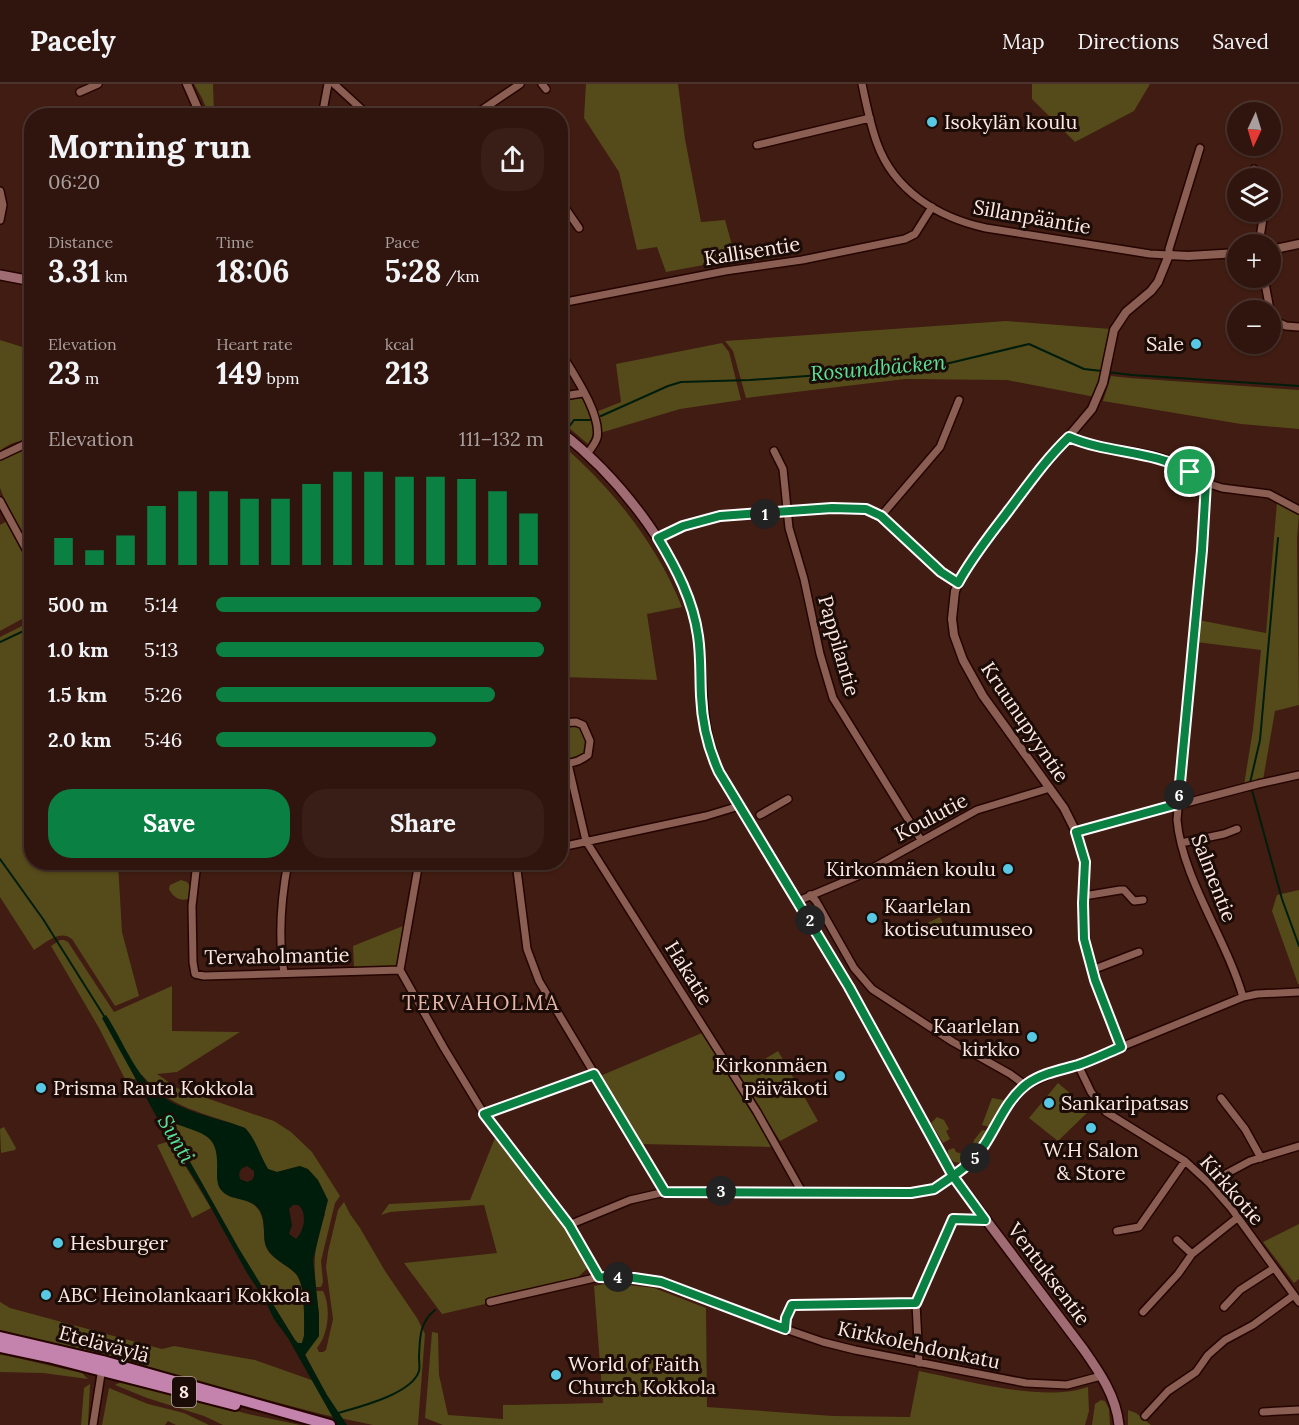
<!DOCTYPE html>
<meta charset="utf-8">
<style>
body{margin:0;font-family:Lora,serif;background:#381e17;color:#f1f3f6;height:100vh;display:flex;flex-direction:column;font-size:22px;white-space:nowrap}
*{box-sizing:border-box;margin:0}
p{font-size:20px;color:#a89f9e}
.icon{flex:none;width:33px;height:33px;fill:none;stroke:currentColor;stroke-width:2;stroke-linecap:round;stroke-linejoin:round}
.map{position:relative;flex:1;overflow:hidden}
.details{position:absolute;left:24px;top:24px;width:544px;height:762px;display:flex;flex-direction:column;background:#30150e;border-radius:24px;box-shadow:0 2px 4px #0004,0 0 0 2px #4b342e}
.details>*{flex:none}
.needle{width:39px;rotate:184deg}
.buttons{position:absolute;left:1227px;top:18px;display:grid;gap:12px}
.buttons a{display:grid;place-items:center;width:54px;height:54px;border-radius:50%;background:#30150e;box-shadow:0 2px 4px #0004,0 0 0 2px #4b342e;font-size:30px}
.pin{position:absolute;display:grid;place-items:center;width:51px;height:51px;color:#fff;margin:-26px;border:3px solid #fff;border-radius:50%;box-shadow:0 2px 6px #0007}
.km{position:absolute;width:30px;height:30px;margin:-15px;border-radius:50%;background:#222;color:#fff;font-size:16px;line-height:30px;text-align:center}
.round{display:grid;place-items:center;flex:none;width:63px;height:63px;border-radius:24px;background:#381e17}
.head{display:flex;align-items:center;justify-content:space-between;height:102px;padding:0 24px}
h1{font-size:33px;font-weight:700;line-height:45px}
.metrics{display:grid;grid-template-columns:repeat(3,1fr);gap:9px;height:102px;padding:6px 24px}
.metrics div{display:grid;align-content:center}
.metrics b{font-size:30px;font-weight:700}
.metrics small{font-size:16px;font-weight:400}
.metrics p{font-size:16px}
.chart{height:168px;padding:12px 24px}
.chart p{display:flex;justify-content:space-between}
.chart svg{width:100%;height:108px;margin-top:6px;stroke:#0b8043;stroke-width:6}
.primary-button{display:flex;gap:12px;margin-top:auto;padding:12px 24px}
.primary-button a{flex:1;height:69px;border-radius:24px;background:#0b8043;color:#fff;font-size:24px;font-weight:700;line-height:69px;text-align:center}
.primary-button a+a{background:#381e17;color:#f1f3f6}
ul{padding:0 24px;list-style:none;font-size:20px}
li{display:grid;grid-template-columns:96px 72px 1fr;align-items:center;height:45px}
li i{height:15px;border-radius:8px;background:#0b8043}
header{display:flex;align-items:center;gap:36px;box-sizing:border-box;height:84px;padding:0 30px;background:#30150e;border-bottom:2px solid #4b342e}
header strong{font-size:28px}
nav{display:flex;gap:33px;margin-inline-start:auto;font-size:21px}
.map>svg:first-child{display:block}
</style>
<header>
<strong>Pacely</strong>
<nav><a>Map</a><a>Directions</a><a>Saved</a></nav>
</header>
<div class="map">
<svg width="1299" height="1341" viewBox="0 0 1299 1341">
<rect width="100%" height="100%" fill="#401c12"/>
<!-- green -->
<path fill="#554a1a" d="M194,0H213L214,31H209L202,14Z
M586,0H678L685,55L701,138L725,136L736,175L666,188L657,163L637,166L619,88L584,34Z
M1032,0H1150L1134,27L1075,58L1032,15Z
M1006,237L1111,245L1095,313L1007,296L905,295L746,314L733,267L725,257Z
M0,256L32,266L31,353C18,359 12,357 0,367Z
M722,259L729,268L741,316L680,325L600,349L596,328L621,318L616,280Z
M1111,292L1130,294L1299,306V345L1241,340L1103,317Z
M561,310L582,312C590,328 600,344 588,360L561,337Z
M561,360C612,404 657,460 682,523L647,530L657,596L561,593Z
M31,362V530L0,547V441L12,434L0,404V377Z
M1277,418L1299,430L1297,455L1299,621L1275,627L1263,696L1244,701L1253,645L1261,566L1196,558L1198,536L1266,549Z
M26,540L32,548V778L118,779L122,848L139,912L115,922L72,855C59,845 46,859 34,866L0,813V553Z
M577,641C586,646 588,659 585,669L574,674H561V643Z
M181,796L187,798L191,803L188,815C180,818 172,812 169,805L170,801Z
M1299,806V900H1298L1272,827L1277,811Z
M940,833L947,848L931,855L925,840Z
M403,842L397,882L354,884L353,862Z
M60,856H64L68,858L114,928L172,902V947L240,948L177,988L157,990L177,1004L274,1037L291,1048L312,1068L340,1112L335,1119L321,1177L323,1198L321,1203H316C313,1174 315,1158 325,1130L300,1082L277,1088L268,1085C260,1072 255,1055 245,1044C204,1028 172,1026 142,991L127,999L99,944L51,862Z
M702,949L773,1063L640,1060L600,992Z
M778,967L818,1037L780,1057L739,991Z
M1058,999L1090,1026L1058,1057L1029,1034Z
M992,1014L1003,1016L1004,1019L990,1043L982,1041Z
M937,1033L944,1036L949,1045L946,1047L950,1055L943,1059L931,1039Z
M176,1039L202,1049L213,1057L218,1071L217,1094L229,1112C253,1118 262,1120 264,1146C264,1153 264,1159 267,1165C272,1175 287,1181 295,1189C306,1200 304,1236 304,1252L302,1259L298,1260L295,1256L239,1165L171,1044L172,1041Z
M4,1043L16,1064L15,1066L1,1069L0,1045Z
M982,1046L987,1047L989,1050L976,1066L960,1079L954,1078L948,1072V1066L954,1064L956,1068L963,1070L973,1061L974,1056Z
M495,1054L568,1148L589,1183L578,1193L485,1215V1220L442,1230L404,1179L497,1169L484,1121L390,1128L381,1131L389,1120L470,1116Z
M170,1057L211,1124L192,1134L157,1061Z
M344,1118L350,1130L360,1144L385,1187L417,1234L425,1250L418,1341H373L321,1330L0,1246V1218L10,1224L162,1265L174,1262L255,1276L320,1299L305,1270L319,1251V1231L316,1207H323C331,1222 329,1250 317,1264L319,1268H323L326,1266L333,1235L326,1183L328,1168L338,1126Z
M1299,1140V1195L1294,1199L1263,1158Z
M611,1199L654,1204L706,1224L707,1323L833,1332L910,1333L919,1287C965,1296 1043,1319 1088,1303L1089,1327L1085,1341H443L425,1334L432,1248L438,1249L439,1291L448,1331L503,1335V1321L603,1319L594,1202Z
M0,1270L82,1289L88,1295L43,1289L0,1288Z
M119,1299H130L248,1330L300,1341H223L204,1332L147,1314L115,1301Z
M90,1300L88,1341H81L84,1304Z
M109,1304L148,1320L184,1329L209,1341H176L168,1337L165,1341H102Z
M1101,1316L1105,1317L1109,1325L1110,1341H1092L1095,1320Z
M1128,1326L1136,1329L1151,1341H1128Z"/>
<!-- water -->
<path fill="#001d0b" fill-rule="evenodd" d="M106,931C122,955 133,986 155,1006C178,1028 216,1033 245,1044C256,1055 260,1072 268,1085L277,1088L300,1082L308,1085L318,1096L328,1116L313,1176L319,1231V1252L305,1271L327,1311L347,1341H337L288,1254L274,1235L265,1216L247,1189L199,1102L170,1057L102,934ZM176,1040C207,1051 219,1051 217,1088C217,1094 217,1101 221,1106C230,1117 247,1113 257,1123C267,1133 262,1150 266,1162C271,1175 287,1180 296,1190C306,1201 304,1237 304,1252L302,1259H298L295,1256L239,1165L171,1044L172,1041ZM247,1082L254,1087V1092L252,1096L247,1098L240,1095L239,1090L241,1085ZM293,1121H298C308,1128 304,1148 296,1155L289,1150L292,1141L289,1125Z"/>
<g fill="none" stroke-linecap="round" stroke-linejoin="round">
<!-- stream -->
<path stroke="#001d0b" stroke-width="2" d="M1107,288L1132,291L1299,302
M601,332L668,302L681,298L750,296L933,283L1029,260L1084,285L1102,287
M568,344L574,336H590
M1278,454L1260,656L1250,699L1282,815L1299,862
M0,558L32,543
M0,775L43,835L104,932
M338,1329C359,1323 412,1310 419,1287C420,1283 419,1277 419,1273C420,1254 419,1239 435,1226"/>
<defs>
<path id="minor" d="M334,0L369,32
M542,0L546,5
M862,0C866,19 870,40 877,59C894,107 939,134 986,144L1150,170L1169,171V165L1200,64
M80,8L98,0
M322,32L328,0
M473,32L520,0
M757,61L870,34
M1254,85L1256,94
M0,107L3,121L0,136
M561,118L579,144
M1259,160L1264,128
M1264,194L1270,226
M561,219L725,187L802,176L905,155L915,150L932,123
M1270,227L1273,236L1286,242L1299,243
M561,269C573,289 602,331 597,354C595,360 591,365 587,370
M561,308L570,311L583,309
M1069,353C1103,368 1141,364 1175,379C1186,384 1196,393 1207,399L1177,736C1182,794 1227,856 1243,913
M774,367L783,385L789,444L804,495L820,570L833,614L921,756
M0,372L32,357
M1207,399L1222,404L1269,410L1299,426
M0,417L32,476
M881,432L940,363L959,316
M658,454L683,442L720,432L832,424L866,425L881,432L941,488L958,499
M561,639L576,638L583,641L590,657L588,671C580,677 571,681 561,678
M568,680L586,757L757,1028L802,1108
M760,731L788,715
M1076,748L1258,700L1299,691
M1181,759L1224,750L1237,745
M561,763L706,732L739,722
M197,778L192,822L193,878L195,890L204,892L400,886
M419,778L400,886L444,964L484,1030L569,1141L599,1193
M456,778L475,781L493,778
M516,778L527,865L539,897L665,1108
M810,811L816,817L854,884L872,905L953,958L1010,990L1025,1001
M1084,812L1120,806H1124L1134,817L1143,816
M798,817L860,791L977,726L1050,704
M1092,886L1139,868
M284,889C278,853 281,815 288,778
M1121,963L1243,913L1257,910L1299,908
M1078,981L1091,1008L1106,1028L1185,1077L1209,1099L1231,1124L1299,1218
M1221,1014L1245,1045L1261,1074
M484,1030L594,990
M1209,1099L1250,1077L1299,1062
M569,1141L630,1116L665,1108L911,1109L934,1105L953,1092
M1117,1147L1139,1143L1185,1077
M1177,1156L1192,1170
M490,1218L599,1193L634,1194L661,1198L680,1205L794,1248L823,1258L855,1266L1026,1299L1067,1301L1101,1292
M1224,1223L1240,1206L1274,1184
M1143,1228L1178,1190L1192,1170L1237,1134
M785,1245L786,1234L792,1221L916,1219
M919,1279L916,1219L953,1135L985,1136
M1263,1328L1299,1326
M1145,1332L1168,1307L1196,1288L1208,1271L1225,1256L1253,1241L1294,1211
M93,1341L102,1284"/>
<path id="tertiary" d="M187,0L201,32
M1270,166L1299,160
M953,1092L973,1076L985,1061L1007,1023L1025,1001L1058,986L1089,977L1121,963L1095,896L1085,855L1083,819L1085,778L1076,748L1064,724L983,612L963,576L954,551L952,535L955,507L963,489L1030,398L1092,325L1103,299L1114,246L1126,228L1151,207L1158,198L1169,171L1188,172L1238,169"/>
<path id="secondary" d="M0,191L32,197
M561,348C619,393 688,478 698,553C704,601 698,640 719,688L849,903L953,1092L1084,1266C1100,1289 1116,1312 1119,1341"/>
<path id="trunk" d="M0,1253L103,1277L330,1341
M0,1263L48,1273L235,1321"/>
</defs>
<!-- minor casing -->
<use href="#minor" stroke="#250400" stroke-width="10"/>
<!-- tertiary casing -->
<use href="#tertiary" stroke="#250400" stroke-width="11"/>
<!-- secondary casing -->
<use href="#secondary" stroke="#250400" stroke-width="12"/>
<!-- trunk casing -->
<use href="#trunk" stroke="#250400" stroke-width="14"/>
<!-- minor -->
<use href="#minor" stroke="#8a5e52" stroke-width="7"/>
<!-- tertiary -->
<use href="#tertiary" stroke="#8a5e52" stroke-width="8"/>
<!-- secondary -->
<use href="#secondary" stroke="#a06c74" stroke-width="9"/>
<!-- trunk -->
<use href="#trunk" stroke="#c483ac" stroke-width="10"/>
</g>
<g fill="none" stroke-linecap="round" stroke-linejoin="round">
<defs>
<path id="route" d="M1190,388C1153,366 1108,370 1069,353C1046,375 1028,401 1009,426C991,450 972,473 958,499L941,488L881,432L866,425L832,424L720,432L683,442L658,454C676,484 693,516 698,552C701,572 700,592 701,612C702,637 708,664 719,688L849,903L953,1092L934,1105L911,1109L665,1108L594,990L484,1030L569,1141L599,1193L634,1194L661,1198L785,1245L786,1234L792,1221L916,1219L953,1135L985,1136L953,1092C966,1083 977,1073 985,1060C998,1040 1007,1015 1027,1000C1042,989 1061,986 1078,981C1093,976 1107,969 1121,963L1095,896L1084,855L1083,819L1085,778L1076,748L1178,720L1202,466L1206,399L1190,388"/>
</defs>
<!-- route casing -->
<use href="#route" stroke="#fff" stroke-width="12"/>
<!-- route -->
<use href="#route" stroke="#0b8043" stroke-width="8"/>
</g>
<!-- markers -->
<g fill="#58c9e4" stroke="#1c0c07" stroke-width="2">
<circle cx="932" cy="38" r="6"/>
<circle cx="1196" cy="260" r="6"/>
<circle cx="1008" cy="785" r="6"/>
<circle cx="872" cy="834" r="6"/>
<circle cx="1032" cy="953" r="6"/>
<circle cx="840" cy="992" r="6"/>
<circle cx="41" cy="1004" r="6"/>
<circle cx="1049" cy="1019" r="6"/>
<circle cx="1091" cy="1044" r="6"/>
<circle cx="58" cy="1159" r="6"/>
<circle cx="46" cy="1211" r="6"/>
<circle cx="556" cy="1291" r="6"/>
</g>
<g text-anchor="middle" stroke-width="6" stroke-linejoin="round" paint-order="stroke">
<!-- shield labels -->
<rect fill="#1c0c07" stroke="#baa6a1" stroke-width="1.5" x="172" y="1293" width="24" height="30" rx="4.5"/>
<g font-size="18" font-weight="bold" fill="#fde8e3">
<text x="184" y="1314">8</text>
</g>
<!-- poi labels -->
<g font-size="20" fill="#fde8e3" stroke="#1c0c07" text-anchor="start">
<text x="944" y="45">Isokylän koulu</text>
<text x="1184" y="267" text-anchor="end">Sale</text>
<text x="996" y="792" text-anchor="end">Kirkonmäen koulu</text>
<text x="884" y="829">Kaarlelan<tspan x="884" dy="23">kotiseutumuseo</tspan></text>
<text x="1020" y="949" text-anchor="end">Kaarlelan<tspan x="1020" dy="23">kirkko</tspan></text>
<text x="828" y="988" text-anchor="end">Kirkonmäen<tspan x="828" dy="23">päiväkoti</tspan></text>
<text x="53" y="1011">Prisma Rauta Kokkola</text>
<text x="1061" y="1026">Sankaripatsas</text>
<text x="1091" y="1073" text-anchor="middle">W.H Salon<tspan x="1091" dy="23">&amp; Store</tspan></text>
<text x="70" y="1166">Hesburger</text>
<text x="58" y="1218">ABC Heinolankaari Kokkola</text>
<text x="568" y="1287">World of Faith<tspan x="568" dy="23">Church Kokkola</tspan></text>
</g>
<!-- street labels -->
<g font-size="20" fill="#fde8e3" stroke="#1c0c07">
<text transform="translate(1032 133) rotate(10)" y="7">Sillanpääntie</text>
<text transform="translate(752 167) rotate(-9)" y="7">Kallisentie</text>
<text transform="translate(839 562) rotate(74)" y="7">Pappilantie</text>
<text transform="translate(1025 638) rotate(56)" y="7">Kruunupyyntie</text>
<text transform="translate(931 733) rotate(-28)" y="7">Koulutie</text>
<text transform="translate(1214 794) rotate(69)" y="7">Salmentie</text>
<text transform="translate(277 872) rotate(-1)" y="7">Tervaholmantie</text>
<text transform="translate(689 889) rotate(58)" y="7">Hakatie</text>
<text transform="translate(1232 1106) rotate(49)" y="7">Kirkkotie</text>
<text transform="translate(1049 1190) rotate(53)" y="7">Ventuksentie</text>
<text transform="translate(104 1260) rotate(15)" y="7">Eteläväylä</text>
<text transform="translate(919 1261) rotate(12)" y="7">Kirkkolehdonkatu</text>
</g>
<!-- water labels -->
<g font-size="21" font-style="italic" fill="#57e196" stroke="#1c0c07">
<text transform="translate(878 284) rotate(-5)" y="7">Rosundbäcken</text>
<text transform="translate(176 1055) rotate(60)" y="7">Sunti</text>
</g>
<!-- neighbourhood labels -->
<g font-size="21" letter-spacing="1.5" fill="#e5b5a7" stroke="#1c0c07">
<text x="481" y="926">TERVAHOLMA</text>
</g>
</g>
</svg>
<div class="buttons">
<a><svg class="needle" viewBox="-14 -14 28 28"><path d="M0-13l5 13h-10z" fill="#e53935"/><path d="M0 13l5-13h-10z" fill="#a89f9e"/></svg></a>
<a><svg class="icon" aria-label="layers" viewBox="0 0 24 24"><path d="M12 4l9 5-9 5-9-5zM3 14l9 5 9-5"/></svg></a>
<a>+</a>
<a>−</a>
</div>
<div class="pin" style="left:1190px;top:388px;background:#1e9e55"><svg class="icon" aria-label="arrive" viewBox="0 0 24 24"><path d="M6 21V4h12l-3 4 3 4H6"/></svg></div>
<b class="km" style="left:765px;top:430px">1</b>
<b class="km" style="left:810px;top:836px">2</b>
<b class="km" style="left:721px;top:1107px">3</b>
<b class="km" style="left:618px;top:1193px">4</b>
<b class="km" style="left:975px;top:1074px">5</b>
<b class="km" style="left:1179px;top:711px">6</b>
<section class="details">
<div class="head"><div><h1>Morning run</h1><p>06:20</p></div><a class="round"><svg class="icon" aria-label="share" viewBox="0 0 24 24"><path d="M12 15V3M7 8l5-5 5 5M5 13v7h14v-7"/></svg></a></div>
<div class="metrics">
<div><p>Distance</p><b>3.31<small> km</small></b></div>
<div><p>Time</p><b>18:06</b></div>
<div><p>Pace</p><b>5:28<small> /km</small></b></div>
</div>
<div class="metrics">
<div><p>Elevation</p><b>23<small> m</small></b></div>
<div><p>Heart rate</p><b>149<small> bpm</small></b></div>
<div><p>kcal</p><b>213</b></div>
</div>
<div class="chart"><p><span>Elevation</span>111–132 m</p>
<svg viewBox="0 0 160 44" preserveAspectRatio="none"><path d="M5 44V33M15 44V38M25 44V32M35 44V20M45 44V14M55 44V14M65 44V17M75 44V17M85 44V11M95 44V6M105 44V6M115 44V8M125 44V8M135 44V9M145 44V14M155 44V23"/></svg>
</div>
<ul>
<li><b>500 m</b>5:14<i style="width:99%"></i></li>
<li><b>1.0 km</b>5:13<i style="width:100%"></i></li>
<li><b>1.5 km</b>5:26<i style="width:85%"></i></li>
<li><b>2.0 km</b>5:46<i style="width:67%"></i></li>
</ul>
<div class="primary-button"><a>Save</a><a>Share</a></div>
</section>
</div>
